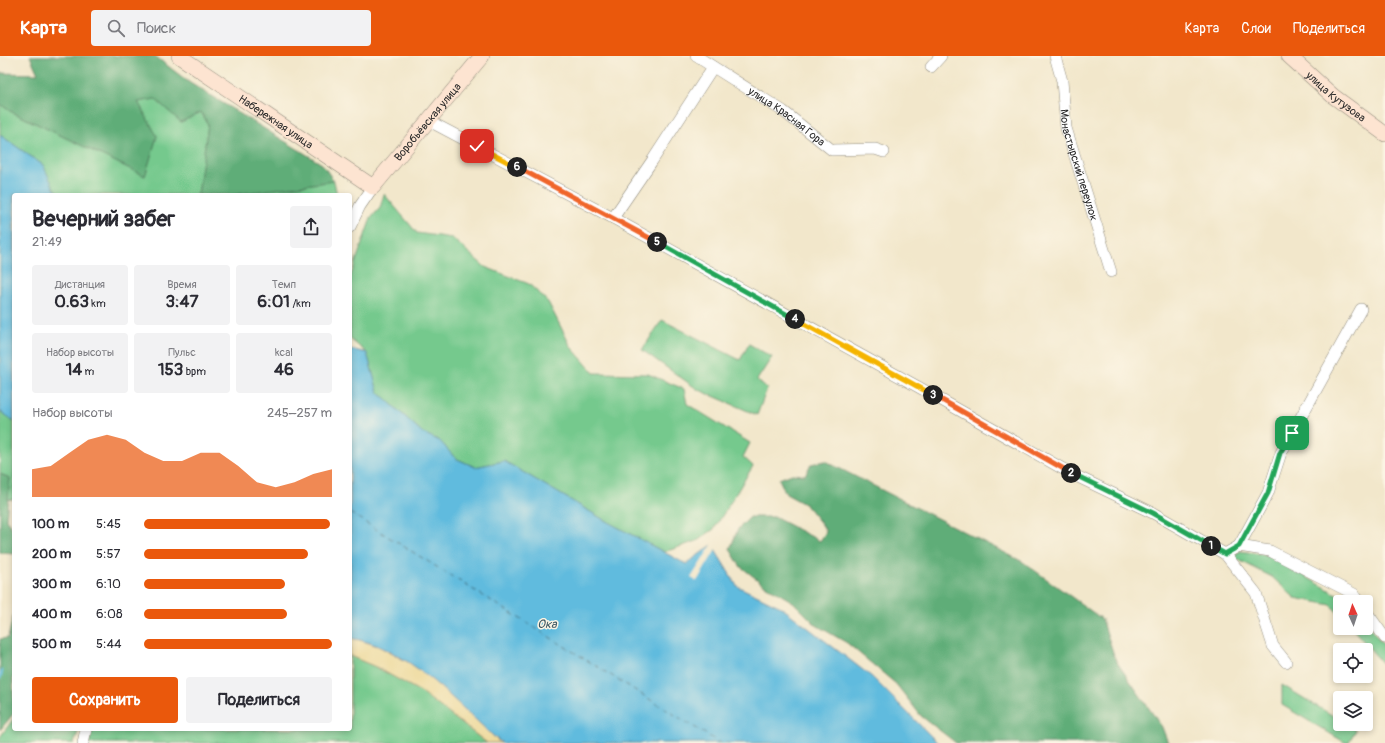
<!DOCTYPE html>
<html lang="ru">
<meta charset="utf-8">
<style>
body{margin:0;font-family:Pangolin,sans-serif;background:#f2f2f3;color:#2b2b33;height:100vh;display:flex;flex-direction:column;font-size:15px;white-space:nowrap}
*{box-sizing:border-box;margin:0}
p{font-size:13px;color:#7c7c81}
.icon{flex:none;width:22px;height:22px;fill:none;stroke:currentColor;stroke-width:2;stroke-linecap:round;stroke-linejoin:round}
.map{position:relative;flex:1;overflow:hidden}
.drawer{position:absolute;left:12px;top:137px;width:340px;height:538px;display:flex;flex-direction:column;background:#fff;border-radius:4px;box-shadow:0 2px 6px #0003}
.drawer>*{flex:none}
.needle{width:26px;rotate:357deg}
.tools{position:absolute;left:1333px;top:539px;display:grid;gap:8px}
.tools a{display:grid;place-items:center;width:40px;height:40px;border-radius:4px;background:#fff;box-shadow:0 2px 6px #0003;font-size:20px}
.pin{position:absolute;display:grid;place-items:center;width:34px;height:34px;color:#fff;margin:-17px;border-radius:8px;box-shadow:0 2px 6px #0006}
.km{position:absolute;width:20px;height:20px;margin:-10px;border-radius:50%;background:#222;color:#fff;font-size:11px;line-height:20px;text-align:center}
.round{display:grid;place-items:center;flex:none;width:42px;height:42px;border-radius:4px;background:#f2f2f3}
.headline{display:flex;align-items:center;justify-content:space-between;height:68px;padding:0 20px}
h1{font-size:22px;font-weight:700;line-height:30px}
.stats{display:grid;grid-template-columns:repeat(3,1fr);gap:6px;height:68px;padding:4px 20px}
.stats div{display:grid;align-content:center;border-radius:4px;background:#f2f2f3;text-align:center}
.stats b{font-size:17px;font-weight:700}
.stats small{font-size:11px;font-weight:400}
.stats p{font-size:11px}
.chart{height:112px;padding:8px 20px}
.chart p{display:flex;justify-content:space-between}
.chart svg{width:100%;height:72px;margin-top:4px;fill:#ea580c;opacity:.7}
.primary-button{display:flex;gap:8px;margin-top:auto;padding:8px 20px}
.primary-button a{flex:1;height:46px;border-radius:4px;background:#ea580c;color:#fff;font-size:16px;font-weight:700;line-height:46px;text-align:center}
.primary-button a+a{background:#f2f2f3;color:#2b2b33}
ul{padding:0 20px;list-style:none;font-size:13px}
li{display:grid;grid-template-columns:64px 48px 1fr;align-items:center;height:30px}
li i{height:10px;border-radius:5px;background:#ea580c}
header{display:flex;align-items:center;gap:24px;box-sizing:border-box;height:56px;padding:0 20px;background:#ea580c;color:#fff}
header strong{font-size:19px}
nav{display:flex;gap:22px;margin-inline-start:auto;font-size:14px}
.search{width:280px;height:36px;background:#f2f2f3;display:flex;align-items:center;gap:10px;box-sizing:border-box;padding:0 14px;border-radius:4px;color:#7c7c81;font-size:15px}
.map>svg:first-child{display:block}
</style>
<header>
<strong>Карта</strong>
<div class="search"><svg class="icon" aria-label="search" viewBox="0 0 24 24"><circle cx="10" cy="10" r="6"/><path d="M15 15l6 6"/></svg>Поиск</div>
<nav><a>Карта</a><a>Слои</a><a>Поделиться</a></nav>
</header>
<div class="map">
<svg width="1385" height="687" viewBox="0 0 1385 687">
<rect width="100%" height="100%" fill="#fcf5e5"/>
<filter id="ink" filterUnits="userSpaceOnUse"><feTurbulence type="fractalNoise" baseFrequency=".025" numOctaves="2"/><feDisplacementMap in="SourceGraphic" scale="8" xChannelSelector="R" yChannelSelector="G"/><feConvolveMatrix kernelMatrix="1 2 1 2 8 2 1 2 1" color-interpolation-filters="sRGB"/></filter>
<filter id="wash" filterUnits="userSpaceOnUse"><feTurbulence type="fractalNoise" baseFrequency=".012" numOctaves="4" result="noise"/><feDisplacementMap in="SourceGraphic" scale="16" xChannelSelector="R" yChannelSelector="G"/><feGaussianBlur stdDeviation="0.9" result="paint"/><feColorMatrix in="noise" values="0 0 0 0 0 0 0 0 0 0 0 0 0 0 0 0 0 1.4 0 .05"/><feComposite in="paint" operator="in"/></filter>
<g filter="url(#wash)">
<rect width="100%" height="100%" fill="#f2e7cb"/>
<!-- green -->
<path fill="#74c98d" stroke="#507a5c" d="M155,43L181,66L201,56L208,68L198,139H63L55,134L43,109L0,79V48L10,55L145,120L157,80L138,46Z
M334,125L337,139H232Z
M384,138L417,177L452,182L485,211L529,228L548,246L571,291L594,317L648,318L684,333L687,348L750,387L743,401L753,410L714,473L697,485L664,496L606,465L504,405L475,411L455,402L440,385L423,377L378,336L367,297L350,283V222L371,162L380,152Z
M662,264L740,304L749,288L772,301L757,324L767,333L757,359L697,333L642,294Z
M0,355L14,365V443L7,444L10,422L0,418Z
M1240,495L1268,499L1345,543L1348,546H1340V559L1331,549L1295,542L1272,521L1231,500Z
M1366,566L1385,591V610L1352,572H1366Z
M350,600L376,611L421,636L487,687H89L93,673H350Z
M1282,629L1340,664V668H1346L1356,674L1348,687H1346L1282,649Z
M14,662V673H79L74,687H0V681Z"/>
<!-- forest -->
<path fill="#5fad78" stroke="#456c52" d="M30,0H155L190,27L322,108L334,125L232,139H198L208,68L201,56L181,66L155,43L138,46L157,80L145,120L10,55L0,48V17L38,18Z
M825,405L1023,506L1102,563L1116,605L1162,671L1168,687H956L921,660L896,628L847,587L816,569L793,546L763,528L740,510L730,493L738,473L750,461H774L820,485L826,476L823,470L806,449L786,438L779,423L792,418L805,419L811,408Z
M0,418L10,422L6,464L14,475V498L0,497Z
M14,557V620L13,623L14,657L0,674V583L8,582Z"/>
<!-- sand -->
<path fill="#eeda9e" stroke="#8c8264" d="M350,582L360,584L378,590L400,602L460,631L497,684L502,687H487L421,636L376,611L350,600Z"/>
<!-- water -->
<path fill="#60bbde" stroke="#467384" d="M0,79L43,109L55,134L63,139H14V365L0,355Z
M350,293L367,297L378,336L423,377L440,385L455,402L475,411L504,405L606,465L686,508L712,489L737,530L781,551L872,621L938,687H502C492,680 484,671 475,663C439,630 401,590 350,582Z"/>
<!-- pier -->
<path fill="#f2e7cb" d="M713,487L717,492L697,525L691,522Z"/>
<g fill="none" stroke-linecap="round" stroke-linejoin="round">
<!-- stream -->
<path stroke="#60bbde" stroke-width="3" d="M0,622L2,615"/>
<!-- ferry -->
<path stroke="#3b5661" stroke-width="1" stroke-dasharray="5 4" stroke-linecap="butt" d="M350,457L720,687"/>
</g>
</g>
<g filter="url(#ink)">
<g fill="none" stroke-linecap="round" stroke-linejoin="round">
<defs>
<g id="street">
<path id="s1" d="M696,0L783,55L832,94L875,93L884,96"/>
<path id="s2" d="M1055,0L1062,25L1066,72L1111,216"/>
<path d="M931,11L941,0"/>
<path d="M429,65L613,162L922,333L1072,418L1153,457L1225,498L1239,490L1270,495L1354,538L1360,546"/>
<path d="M613,162L652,105L713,11"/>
<path d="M350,171L360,150L373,131"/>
<path d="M1239,490L1268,437L1281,397L1361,253"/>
<path d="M1225,498L1256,537L1273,590L1286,606"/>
<path d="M1366,555L1385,582"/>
<path d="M83,687L86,673"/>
</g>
<g id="secondary">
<path id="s3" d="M179,0L373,131L482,0"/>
<path id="s4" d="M1289,0L1333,40L1385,78"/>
</g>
</defs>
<!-- street casing -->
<use href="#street" stroke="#8e897b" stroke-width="12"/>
<!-- secondary casing -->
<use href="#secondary" stroke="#8e897b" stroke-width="16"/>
<!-- street -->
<use href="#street" stroke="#fff" stroke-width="11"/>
<!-- secondary -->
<use href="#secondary" stroke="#fde4d1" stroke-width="15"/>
</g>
</g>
<g fill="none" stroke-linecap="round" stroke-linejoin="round" filter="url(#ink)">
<defs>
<path id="split-1" d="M1211,490L1225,498L1239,490L1268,437L1280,397L1292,377"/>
<path id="split-2" d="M1071,417L1153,457L1211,490"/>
<path id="split-3" d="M933,339L1071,417"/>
<path id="split-4" d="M795,263L933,339"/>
<path id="split-5" d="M657,186L795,263"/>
<path id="split-6" d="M517,111L657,186"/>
<path id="split-7" d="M477,90L517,111"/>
</defs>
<!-- split-1 casing -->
<use href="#split-1" stroke="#fff" stroke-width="8"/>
<!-- split-2 casing -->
<use href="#split-2" stroke="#fff" stroke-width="8"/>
<!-- split-3 casing -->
<use href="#split-3" stroke="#fff" stroke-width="8"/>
<!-- split-4 casing -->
<use href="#split-4" stroke="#fff" stroke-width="8"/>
<!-- split-5 casing -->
<use href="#split-5" stroke="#fff" stroke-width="8"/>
<!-- split-6 casing -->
<use href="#split-6" stroke="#fff" stroke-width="8"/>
<!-- split-7 casing -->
<use href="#split-7" stroke="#fff" stroke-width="8"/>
<!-- split-1 -->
<use href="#split-1" stroke="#22a559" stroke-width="5"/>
<!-- split-2 -->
<use href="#split-2" stroke="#22a559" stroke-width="5"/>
<!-- split-3 -->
<use href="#split-3" stroke="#f0652b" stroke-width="5"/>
<!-- split-4 -->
<use href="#split-4" stroke="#f5b400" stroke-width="5"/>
<!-- split-5 -->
<use href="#split-5" stroke="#22a559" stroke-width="5"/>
<!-- split-6 -->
<use href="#split-6" stroke="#f0652b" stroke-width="5"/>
<!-- split-7 -->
<use href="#split-7" stroke="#f5b400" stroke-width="5"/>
</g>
<g text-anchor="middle" stroke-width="3" stroke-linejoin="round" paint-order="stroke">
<!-- street labels -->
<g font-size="11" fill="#2b2b2b" stroke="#fcf5e5">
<text dy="4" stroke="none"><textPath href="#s4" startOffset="62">улица Кутузова</textPath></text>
<text dy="4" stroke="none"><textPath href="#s1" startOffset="109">улица Красная Гора</textPath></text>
<text dy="4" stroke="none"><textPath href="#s3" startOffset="117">Набережная улица</textPath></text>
<text dy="4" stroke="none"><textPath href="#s3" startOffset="319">Воробьёвская улица</textPath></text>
<text dy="4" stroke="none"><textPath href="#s2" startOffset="112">Монастырский переулок</textPath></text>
</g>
<!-- water labels -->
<g font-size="12" font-style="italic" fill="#3b5661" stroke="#fcf5e5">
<text x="547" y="572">Ока</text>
</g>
</g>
</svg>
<div class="tools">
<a><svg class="needle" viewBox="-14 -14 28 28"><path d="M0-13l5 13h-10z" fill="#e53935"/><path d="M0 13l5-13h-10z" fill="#7c7c81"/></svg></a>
<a><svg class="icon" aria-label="locate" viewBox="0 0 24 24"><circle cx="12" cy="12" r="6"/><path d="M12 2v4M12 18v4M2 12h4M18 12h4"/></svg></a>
<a><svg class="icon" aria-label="layers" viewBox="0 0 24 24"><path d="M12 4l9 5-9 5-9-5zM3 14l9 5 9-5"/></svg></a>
</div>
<div class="pin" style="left:1292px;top:377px;background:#1e9e55"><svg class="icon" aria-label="arrive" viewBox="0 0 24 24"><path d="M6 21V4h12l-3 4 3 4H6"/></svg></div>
<div class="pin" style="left:477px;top:90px;background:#d93025"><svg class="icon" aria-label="check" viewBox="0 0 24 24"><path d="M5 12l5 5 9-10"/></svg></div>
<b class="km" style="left:1211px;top:490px">1</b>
<b class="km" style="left:1071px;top:417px">2</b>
<b class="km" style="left:933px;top:339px">3</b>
<b class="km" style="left:795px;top:263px">4</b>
<b class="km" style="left:657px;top:186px">5</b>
<b class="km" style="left:517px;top:111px">6</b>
<section class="drawer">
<div class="headline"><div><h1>Вечерний забег</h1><p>21:49</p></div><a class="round"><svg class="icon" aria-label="share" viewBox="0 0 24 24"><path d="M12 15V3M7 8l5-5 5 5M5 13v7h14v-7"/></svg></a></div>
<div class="stats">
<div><p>Дистанция</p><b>0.63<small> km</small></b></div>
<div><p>Время</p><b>3:47</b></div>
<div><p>Темп</p><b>6:01<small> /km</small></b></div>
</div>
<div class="stats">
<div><p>Набор высоты</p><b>14<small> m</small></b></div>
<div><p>Пульс</p><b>153<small> bpm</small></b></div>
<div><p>kcal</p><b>46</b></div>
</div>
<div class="chart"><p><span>Набор высоты</span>245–257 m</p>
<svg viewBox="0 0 160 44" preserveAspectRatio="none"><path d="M0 44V27L10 25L20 17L30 9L40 6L50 9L60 17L70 22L80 22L90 17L100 17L110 25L120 35L130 38L140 35L150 30L160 27V44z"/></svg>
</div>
<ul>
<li><b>100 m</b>5:45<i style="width:99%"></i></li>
<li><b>200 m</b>5:57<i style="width:87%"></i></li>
<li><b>300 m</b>6:10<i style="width:75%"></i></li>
<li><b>400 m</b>6:08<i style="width:76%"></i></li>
<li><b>500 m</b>5:44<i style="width:100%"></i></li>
</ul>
<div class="primary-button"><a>Сохранить</a><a>Поделиться</a></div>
</section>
</div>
